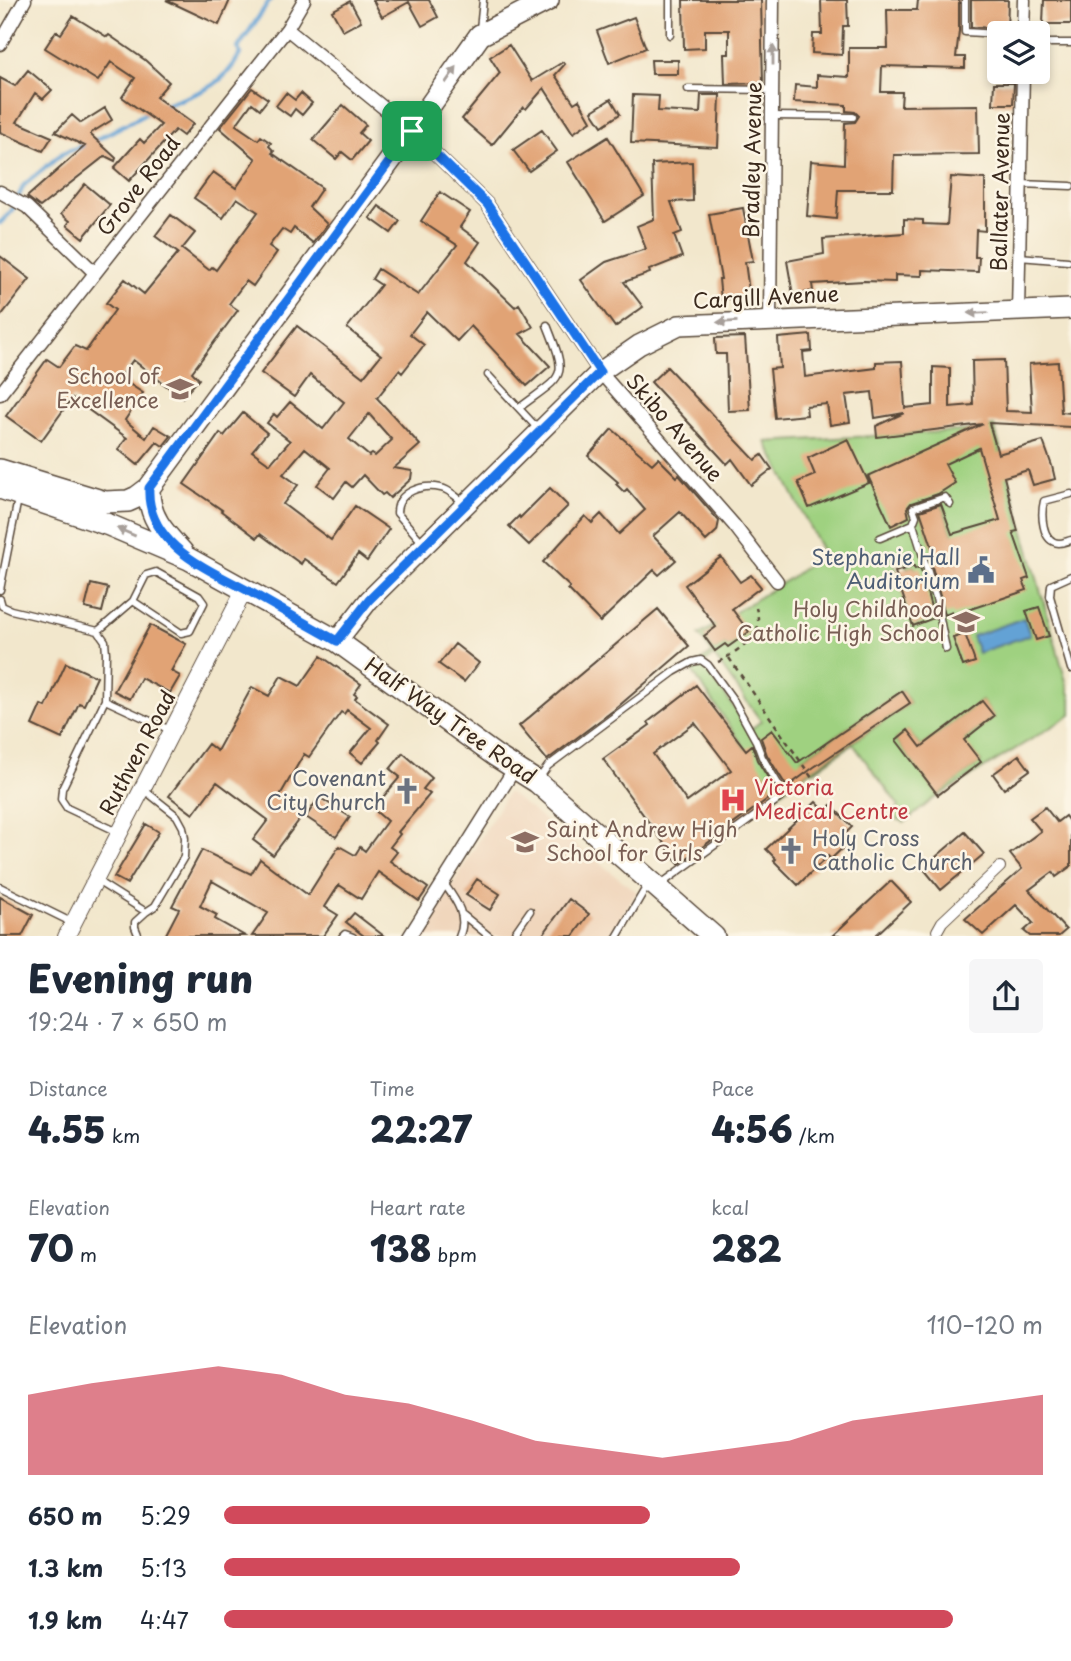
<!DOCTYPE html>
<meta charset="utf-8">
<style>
body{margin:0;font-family:"Playpen Sans",sans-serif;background:#f6f6f7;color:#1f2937;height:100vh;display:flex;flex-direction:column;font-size:26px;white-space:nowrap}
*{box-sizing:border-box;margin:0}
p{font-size:23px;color:#747a83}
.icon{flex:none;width:38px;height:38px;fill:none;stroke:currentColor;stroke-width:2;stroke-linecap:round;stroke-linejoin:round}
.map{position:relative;height:936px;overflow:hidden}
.sheet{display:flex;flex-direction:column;background:#fff;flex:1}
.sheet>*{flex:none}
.controls{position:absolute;left:987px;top:21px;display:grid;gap:14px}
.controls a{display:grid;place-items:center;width:63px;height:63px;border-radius:7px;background:#fff;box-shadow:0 4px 10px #0003;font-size:35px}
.pin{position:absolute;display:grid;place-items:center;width:60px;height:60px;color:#fff;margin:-30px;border-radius:14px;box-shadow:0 4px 10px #0006}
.round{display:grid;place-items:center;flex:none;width:74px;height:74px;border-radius:7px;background:#f6f6f7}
.overview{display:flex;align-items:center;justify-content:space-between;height:119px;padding:0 28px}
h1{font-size:38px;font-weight:800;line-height:52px}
.figures{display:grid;grid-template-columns:repeat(3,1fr);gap:10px;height:119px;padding:7px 28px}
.figures div{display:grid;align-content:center}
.figures b{font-size:35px;font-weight:800}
.figures small{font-size:19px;font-weight:400}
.figures p{font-size:19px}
.chart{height:196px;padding:14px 28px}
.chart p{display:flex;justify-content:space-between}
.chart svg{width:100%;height:126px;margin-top:7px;fill:#d1495b;opacity:.7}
ul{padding:0 28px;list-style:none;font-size:23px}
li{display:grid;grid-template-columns:112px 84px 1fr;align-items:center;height:52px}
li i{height:18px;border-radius:9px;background:#d1495b}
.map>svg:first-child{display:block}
</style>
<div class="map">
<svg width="1071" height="937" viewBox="0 0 1071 937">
<rect width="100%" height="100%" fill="#fcf5e5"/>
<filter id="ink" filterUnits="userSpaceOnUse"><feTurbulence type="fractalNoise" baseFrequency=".0143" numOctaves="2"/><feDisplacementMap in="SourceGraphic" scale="14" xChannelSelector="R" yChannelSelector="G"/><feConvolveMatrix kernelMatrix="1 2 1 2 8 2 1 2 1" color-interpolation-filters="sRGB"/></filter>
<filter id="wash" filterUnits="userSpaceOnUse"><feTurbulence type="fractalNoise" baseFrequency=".00686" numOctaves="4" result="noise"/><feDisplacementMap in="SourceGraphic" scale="28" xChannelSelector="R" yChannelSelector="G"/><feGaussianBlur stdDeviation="1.57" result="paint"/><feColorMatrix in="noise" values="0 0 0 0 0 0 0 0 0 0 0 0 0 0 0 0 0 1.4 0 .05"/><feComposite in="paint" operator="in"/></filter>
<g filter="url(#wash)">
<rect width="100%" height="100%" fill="#f2e7cc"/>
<!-- built -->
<path fill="#f0d6bc" d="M508,792L637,892L608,936L421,937Z"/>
<!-- green -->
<path fill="#9fd180" stroke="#6d7e4f" stroke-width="2" fill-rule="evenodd" d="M994,426L1071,699V715L932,800L905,822L892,817L899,806L853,744L814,771L812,770L777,795L690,668L712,653L699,635L796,574L823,553L766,442L962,431ZM941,503L958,550L936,557L920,510ZM902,554L907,568L914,566L932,619L914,625L895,573L897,571L893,557ZM713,629L748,632L728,647L725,644L715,651L704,636ZM714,656L761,721L750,730L703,664ZM902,691L910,703L815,768L811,764L807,767L802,759ZM982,701L994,717L932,764L972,751L981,762L938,794L896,740L908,731L921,747Z"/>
<!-- water -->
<path fill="#63a2d5" stroke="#4f667a" stroke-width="2" d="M1024,618L1030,635L978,653L972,636Z"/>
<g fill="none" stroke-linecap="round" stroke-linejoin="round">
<!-- stream -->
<path stroke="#63a2d5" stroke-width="4.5" d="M163,106C197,93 223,88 240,54L238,48L270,0
M0,223L11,212L24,185L63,153L90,143L149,112"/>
</g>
<g id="blocks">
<!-- building -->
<path fill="#e1a374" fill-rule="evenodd" d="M166,0H230L219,25Z
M373,0H429L438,17L422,26L409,2L382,17Z
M683,0H761L763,83L725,84L724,54H729V30H705V48L684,49Z
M821,0H847L848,26H843L842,55L812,53L813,34H822Z
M918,0H959V31L956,57H965V68L882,66L881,92H902L901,106L978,105L979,154L894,155L893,190H838L836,219L807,216L811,161L844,164L845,123L855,122L859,116L855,112L846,111V105L794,102L795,85L817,87V75L849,77V48H888L887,10H917Z
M971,0H1008L1007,32L999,28L971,27Z
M1044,0H1071V24H1043Z
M350,1L361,21L343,31L332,11Z
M73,16L107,37L109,35L145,60L169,82L156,97L193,124L183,136L175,130L129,181L114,168L140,139L144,143L161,125L122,97L135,78L111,62L98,81L45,48L56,31L61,34Z
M634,17L646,48L609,63L597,31Z
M509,45L532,81L563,62L565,64L555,75L574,103L579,100L591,121L573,133L544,88L526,109L523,107L492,145L462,119L500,73L490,57Z
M651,60H678V74H652Z
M28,70L52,90L43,99L35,93L17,122L52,137L43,151L0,132V78L15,86Z
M994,83H1014L1013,104H993Z
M252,88L268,99L260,109L252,103L236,125L258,140L261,136L271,143L269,146L274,151L272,153L322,188L309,207L327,224L313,243L294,228L290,234L282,229L269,246L277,252L253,286L246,281L229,304L238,310L192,372L199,379L182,398L133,360L120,378L143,393L125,420L146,438L154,426L171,436L163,446L157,442L138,465L118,449L127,438L72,398L41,441L6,416L47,359L59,367L75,346L86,351L115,310L106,303L125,279L144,294L178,253L155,236L171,215L195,233L182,249L209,270L212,267L216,270L258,212L237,198L223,218L194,198L213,172L236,188L256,159L220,128Z
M286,93L295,100L301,93L312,103L302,115L295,109L290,116L276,106Z
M633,95L659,96L658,111L700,113L701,95H720L718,147L631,143Z
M611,99L620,114L602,126L592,111Z
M343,105L366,125L359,133L368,141L352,160L342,152L336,159L313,140Z
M105,108L112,120L91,133V135L116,158L115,161L105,156L40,207L27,197L85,146L55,132L72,115L81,123Z
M542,130L557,151L529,171L513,150Z
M608,137L644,196L605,221L568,162Z
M692,162L693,201L671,202L682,232L674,235L682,257L649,270L650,273L624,282L643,307L615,327L581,280L606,262L646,249L637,226L654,219L652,164Z
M951,177L985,179V231L976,230L975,257H979L978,272L922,270V276L895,275V282L864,281L812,284L813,291L793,295L787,261L824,254L823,239L904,233V219L923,220V224L947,225Z
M85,184L110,205L83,238L67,225L70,221L61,214Z
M440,192L470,212L460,227L480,242L467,261L515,307L519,304L533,327L520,334L550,366L527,386L471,326L457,341L427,312L410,334L424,345L402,373L399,370L377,398L420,445L394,468L412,471L411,479L390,498L385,493L382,495L363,475L352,487L346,482L334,498L317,485L330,468L305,448L283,474L298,485L283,504L331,540L355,506L389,529L367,561L358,554L338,582L304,559L301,564L260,534L257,538L221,511L222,510L184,484L220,433L224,436L243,413L267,433L252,451L270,464L290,441L267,423L274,414L277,417L290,402L323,429L344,402L310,375L294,397L261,373L297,326L363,377L381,355L347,328L381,285L372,279L378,269L418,295L457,245L421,221ZM369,414L392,440L375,456L372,454L369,456L349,439Z
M379,206L400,221L391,233L370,218Z
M743,208L753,261L745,262L749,291H746V297L721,300L719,279H721L709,214Z
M0,256L30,279L0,317Z
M811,335L812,351L803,352L805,377L876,368V362L902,361L905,408L933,405V367L950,368V407L973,405L972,361L1004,360L1006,411L1032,412L1029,364L1058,362L1061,412L1071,413V427L989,423L998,454L1043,441L1052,466L1055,479L1033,485L1028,470L1004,477L1018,531L1013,532L1029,578L1023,580L1027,590L953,615L952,612L945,615L931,563L937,561L920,511L941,504L952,534L1000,520L979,448L945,464L955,483L938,494L911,503L907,508L909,517L891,526L868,476L983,424L877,437L876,426L904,413L875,418L872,392L846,395L850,422L830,425L827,404L806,406L807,415L775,418L770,369L780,368L778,338Z
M745,337L750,410L728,411L726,354H716L715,338Z
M667,367L755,460L762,455L772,469L751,485L732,459L727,464L651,382Z
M612,429L652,464L658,458L677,477L679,475L719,521L717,531L706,541L680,512L653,536L676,560L659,575L654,570L600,622L568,589L570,587L543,562L585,516L592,523L601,514L619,534L645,510L627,489L624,492L616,484L618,482L588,456Z
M848,439L869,483L809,508L798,482L815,475L808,458Z
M550,488L568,506L529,545L509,526L519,516L520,518Z
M721,557L740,582L751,575L761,587L732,609L749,632L728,647L725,644L715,651L704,636L716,627L685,585Z
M914,566L915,569L920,567L934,618L913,626L895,572Z
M91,584L108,588L102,612L85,608Z
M1039,607L1049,636L1036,640L1026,611Z
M658,609L689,646L614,710L547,760L519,726Z
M150,625L186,644L171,671L180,676L170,693L141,678L130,699L114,691Z
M965,634L975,662L963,666L953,638Z
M455,644L479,663L464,682L439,664Z
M321,656L361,684L354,694L357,696L355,699L389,724L378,740L380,742L362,763L350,753L371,728L347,710L344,714L341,712L309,757L304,754L279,797L303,815L273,855L253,840L268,820L217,782L193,814L169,796L208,744L217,751L252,687L269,696L281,676L300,686Z
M66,663L97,677L84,705L79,703L62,739L32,725L41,705L46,707Z
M696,685L746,750L752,745L757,760L777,792L679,864L603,759L650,725L648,722ZM695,723L731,770L687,802L653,754Z
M902,691L910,703L814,767L787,787L767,755L761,738L772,730L797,763Z
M982,701L994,716L964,740L981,762L938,795L896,740L908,730L921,747Z
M403,753L432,778L423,789L430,794L398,832L400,834L390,847L397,852L390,861L428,888L419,901L378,872L361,899L339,885L325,907L338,915L323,936H252L268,913L212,881L200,906L217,915L215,919L245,936H165L179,909L172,906L202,850L251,874L260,859L308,895L339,846L355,855L360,847L365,851L387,821L373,809L400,777L390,769Z
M1019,755L1030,770L1004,789L993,774Z
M319,797L350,817L336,837L306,817Z
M816,802L825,811L831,805L852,827L843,836L849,842L831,859L828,856L798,885L774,861L776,859L766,849Z
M1045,807L1057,822L1065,816L1071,824V866L1056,877L1053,872L1029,890L1066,930L1059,936H1030L1024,931L1033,923L1016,905L983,935L965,919L1022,869L1010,854L1041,831L1030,818Z
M146,824L159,832L127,884L114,877Z
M965,832L984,854L941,890L923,868Z
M477,879L500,894L490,910L466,895Z
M891,881L911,902L875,936H832Z
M0,897L33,915L22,936H0Z
M569,899L589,914L573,936H542Z
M354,913L384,936H364L346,922Z"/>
</g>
</g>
<g filter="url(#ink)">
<use href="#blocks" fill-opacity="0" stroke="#564638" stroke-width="2"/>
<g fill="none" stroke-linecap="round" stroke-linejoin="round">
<defs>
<path id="service" d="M670,0V35
M965,0V32L999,34
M480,29L483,0
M1038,43H1071
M688,89L771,90
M773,116L853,117
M1020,184L1071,186
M1019,257L1068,261
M488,375L539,430
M519,408C564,374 569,380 547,325
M1071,494L1044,501C1041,513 1041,542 1059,543C1063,543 1067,541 1071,540
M913,524L916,516L913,508L945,497L950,504
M880,538L913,524L936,598L946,649
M422,542L397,513C397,491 423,484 441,488C449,489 458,499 465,503
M1071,576L1051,585L1050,596L1071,669
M0,590L18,499
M0,599L2,606L11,610L98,631L105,641L106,653L105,700L62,789L61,799L67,808L118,832
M98,631L133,601L146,575L156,572L199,596L204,603L190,631L181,633L133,601
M105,700L170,730
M538,780L548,766L674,672L692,662L701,660L708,665L734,701L756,741L762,757L783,792L780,798L661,884
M97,881L146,912L155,906L184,857L185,838L183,827L177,816L143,789
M443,882C455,899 469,916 459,937
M0,887L71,922
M463,915L490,937
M139,937L135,927V922L146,912
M342,937L345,934L353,937
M512,937L530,911
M617,937L648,884"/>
<path id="pedestrian" d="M937,931L942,922L1000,867"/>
<path id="minor" d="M287,29L412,131L487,204L600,372L734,525L777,581
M1023,33L1024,0
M0,44L25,0
M0,192L27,207L95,273
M1018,312L1023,72
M770,320L773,0
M0,394L287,29L304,0
M409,937L515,768"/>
<path id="tertiary" d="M66,937L245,589"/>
<path id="secondary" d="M337,641L369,600L600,372L639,345L679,325L1071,309"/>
<path id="primary" d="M0,470L105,502L128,501L137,497L149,488L412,131L480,35L548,0
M0,488L109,525L189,559L337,641L496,756L537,782L714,937
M149,488C148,516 163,532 182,552"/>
</defs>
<!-- service casing -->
<use href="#service" stroke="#564638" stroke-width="9"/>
<!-- pedestrian casing -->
<use href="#pedestrian" stroke="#564638" stroke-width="12"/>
<!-- minor casing -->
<use href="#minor" stroke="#564638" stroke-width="15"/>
<!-- tertiary casing -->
<use href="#tertiary" stroke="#564638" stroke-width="18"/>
<!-- secondary casing -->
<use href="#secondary" stroke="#564638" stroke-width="22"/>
<!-- primary casing -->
<use href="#primary" stroke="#564638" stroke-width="24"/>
<!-- path -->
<path stroke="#564638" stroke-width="2.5" stroke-dasharray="5 5" stroke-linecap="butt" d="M729,658L812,778L815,789
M718,662C729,657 752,641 757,630C759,622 758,615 756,608"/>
<!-- service -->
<use href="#service" stroke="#fff" stroke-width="6"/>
<!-- pedestrian -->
<use href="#pedestrian" stroke="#fff" stroke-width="10"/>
<!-- minor -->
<use href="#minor" stroke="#fff" stroke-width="12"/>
<!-- tertiary -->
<use href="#tertiary" stroke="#fff" stroke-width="16"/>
<!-- secondary -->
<use href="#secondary" stroke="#fff" stroke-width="19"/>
<!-- primary -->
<use href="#primary" stroke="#fff" stroke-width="21"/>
</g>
<!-- one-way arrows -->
<defs><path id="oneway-solid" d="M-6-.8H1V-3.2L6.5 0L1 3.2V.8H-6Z" transform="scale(1.75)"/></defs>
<g fill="#a79f9a">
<use href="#oneway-solid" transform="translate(773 55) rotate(-90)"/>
<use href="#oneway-solid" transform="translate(451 75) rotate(-55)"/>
<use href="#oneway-solid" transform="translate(978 313) rotate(178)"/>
<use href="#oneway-solid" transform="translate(727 322) rotate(177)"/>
<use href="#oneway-solid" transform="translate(126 532) rotate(-157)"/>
</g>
</g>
<g fill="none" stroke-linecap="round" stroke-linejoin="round" filter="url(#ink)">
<defs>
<path id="route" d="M412,131L487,204L600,372L369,600L337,641C308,625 280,609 252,593C210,570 146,546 149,488Z"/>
</defs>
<!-- route casing -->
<use href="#route" stroke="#fff" stroke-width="14"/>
<!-- route -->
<use href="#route" stroke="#1a73e8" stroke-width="9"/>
</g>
<!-- icons -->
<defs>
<symbol id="school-bare" viewBox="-9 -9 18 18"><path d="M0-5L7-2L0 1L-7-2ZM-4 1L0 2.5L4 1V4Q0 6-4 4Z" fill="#8d6e63" stroke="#fcf5e5" stroke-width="2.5" paint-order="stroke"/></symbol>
<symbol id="civic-bare" viewBox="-9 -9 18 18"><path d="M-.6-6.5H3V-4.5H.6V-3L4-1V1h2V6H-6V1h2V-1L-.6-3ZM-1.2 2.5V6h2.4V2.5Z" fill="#5c6f8a" stroke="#fcf5e5" stroke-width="2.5" paint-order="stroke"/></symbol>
<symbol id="church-bare" viewBox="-9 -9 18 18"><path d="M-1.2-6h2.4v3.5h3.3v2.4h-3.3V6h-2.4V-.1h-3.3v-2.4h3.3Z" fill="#6b7280" stroke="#fcf5e5" stroke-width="2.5" paint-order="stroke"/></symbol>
<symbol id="hospital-bare" viewBox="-9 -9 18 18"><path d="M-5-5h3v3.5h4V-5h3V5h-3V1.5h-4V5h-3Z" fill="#e0444e" stroke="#fcf5e5" stroke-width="2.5" paint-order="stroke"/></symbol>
</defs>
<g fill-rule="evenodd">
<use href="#school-bare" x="161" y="370" width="38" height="38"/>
<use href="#civic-bare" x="962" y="551" width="38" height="38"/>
<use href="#school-bare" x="947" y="603" width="38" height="38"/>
<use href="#church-bare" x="388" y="772" width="38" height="38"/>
<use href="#hospital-bare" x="714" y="781" width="38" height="38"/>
<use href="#school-bare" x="506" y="823" width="38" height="38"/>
<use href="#church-bare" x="772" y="832" width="38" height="38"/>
</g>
<g text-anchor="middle" stroke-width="5" stroke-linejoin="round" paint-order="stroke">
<!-- street labels -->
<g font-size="21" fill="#3b2a1e" stroke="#fcf5e5">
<text transform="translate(753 160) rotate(-89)" y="7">Bradley Avenue</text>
<text transform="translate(139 186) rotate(-52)" y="7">Grove Road</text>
<text transform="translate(1001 192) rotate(-89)" y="7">Ballater Avenue</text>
<text transform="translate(766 298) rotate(-3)" y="7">Cargill Avenue</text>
<text transform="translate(674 428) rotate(49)" y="7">Skibo Avenue</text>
<text transform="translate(450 721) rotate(35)" y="7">Half Way Tree Road</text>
<text transform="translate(138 753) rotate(-62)" y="7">Ruthven Road</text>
</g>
<!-- education labels -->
<g font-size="21" fill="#785e54" stroke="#fcf5e5" text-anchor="end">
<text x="159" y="384">School of<tspan x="159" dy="24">Excellence</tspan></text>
<text x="945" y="617">Holy Childhood<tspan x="945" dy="24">Catholic High School</tspan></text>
<text x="546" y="837" text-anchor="start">Saint Andrew High<tspan x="546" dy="24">School for Girls</tspan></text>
</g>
<!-- service labels -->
<g font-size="21" fill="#4e5e75" stroke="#fcf5e5" text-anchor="end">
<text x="960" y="565">Stephanie Hall<tspan x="960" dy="24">Auditorium</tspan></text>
</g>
<!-- worship labels -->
<g font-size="21" fill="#5b616d" stroke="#fcf5e5" text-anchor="end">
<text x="386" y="786">Covenant<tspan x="386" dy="24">City Church</tspan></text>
<text x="812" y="846" text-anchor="start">Holy Cross<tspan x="812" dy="24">Catholic Church</tspan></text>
</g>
<!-- health labels -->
<g font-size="21" fill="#be3a42" stroke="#fcf5e5" text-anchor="start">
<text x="754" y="795">Victoria<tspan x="754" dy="24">Medical Centre</tspan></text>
</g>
</g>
</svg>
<div class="controls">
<a><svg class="icon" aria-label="layers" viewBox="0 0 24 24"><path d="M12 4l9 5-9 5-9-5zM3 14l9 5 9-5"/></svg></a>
</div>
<div class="pin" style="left:412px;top:131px;background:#1e9e55"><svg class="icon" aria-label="arrive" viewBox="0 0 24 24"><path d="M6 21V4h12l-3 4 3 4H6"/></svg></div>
</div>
<section class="sheet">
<div class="overview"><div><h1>Evening run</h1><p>19:24 · 7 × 650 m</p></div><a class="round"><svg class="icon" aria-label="share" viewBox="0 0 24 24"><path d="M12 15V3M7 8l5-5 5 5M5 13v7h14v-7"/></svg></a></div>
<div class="figures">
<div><p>Distance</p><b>4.55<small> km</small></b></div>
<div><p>Time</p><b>22:27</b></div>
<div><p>Pace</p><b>4:56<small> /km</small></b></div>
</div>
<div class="figures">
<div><p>Elevation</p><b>70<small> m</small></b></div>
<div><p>Heart rate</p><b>138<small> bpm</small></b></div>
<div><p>kcal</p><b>282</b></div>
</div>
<div class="chart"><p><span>Elevation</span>110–120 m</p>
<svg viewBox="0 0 160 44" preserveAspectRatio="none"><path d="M0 44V16L10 12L20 9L30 6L40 9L50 16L60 19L70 25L80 32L90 35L100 38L110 35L120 32L130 25L140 22L150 19L160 16V44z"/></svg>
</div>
<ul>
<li><b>650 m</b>5:29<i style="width:52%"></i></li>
<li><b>1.3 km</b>5:13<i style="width:63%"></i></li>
<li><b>1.9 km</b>4:47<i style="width:89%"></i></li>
</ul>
</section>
